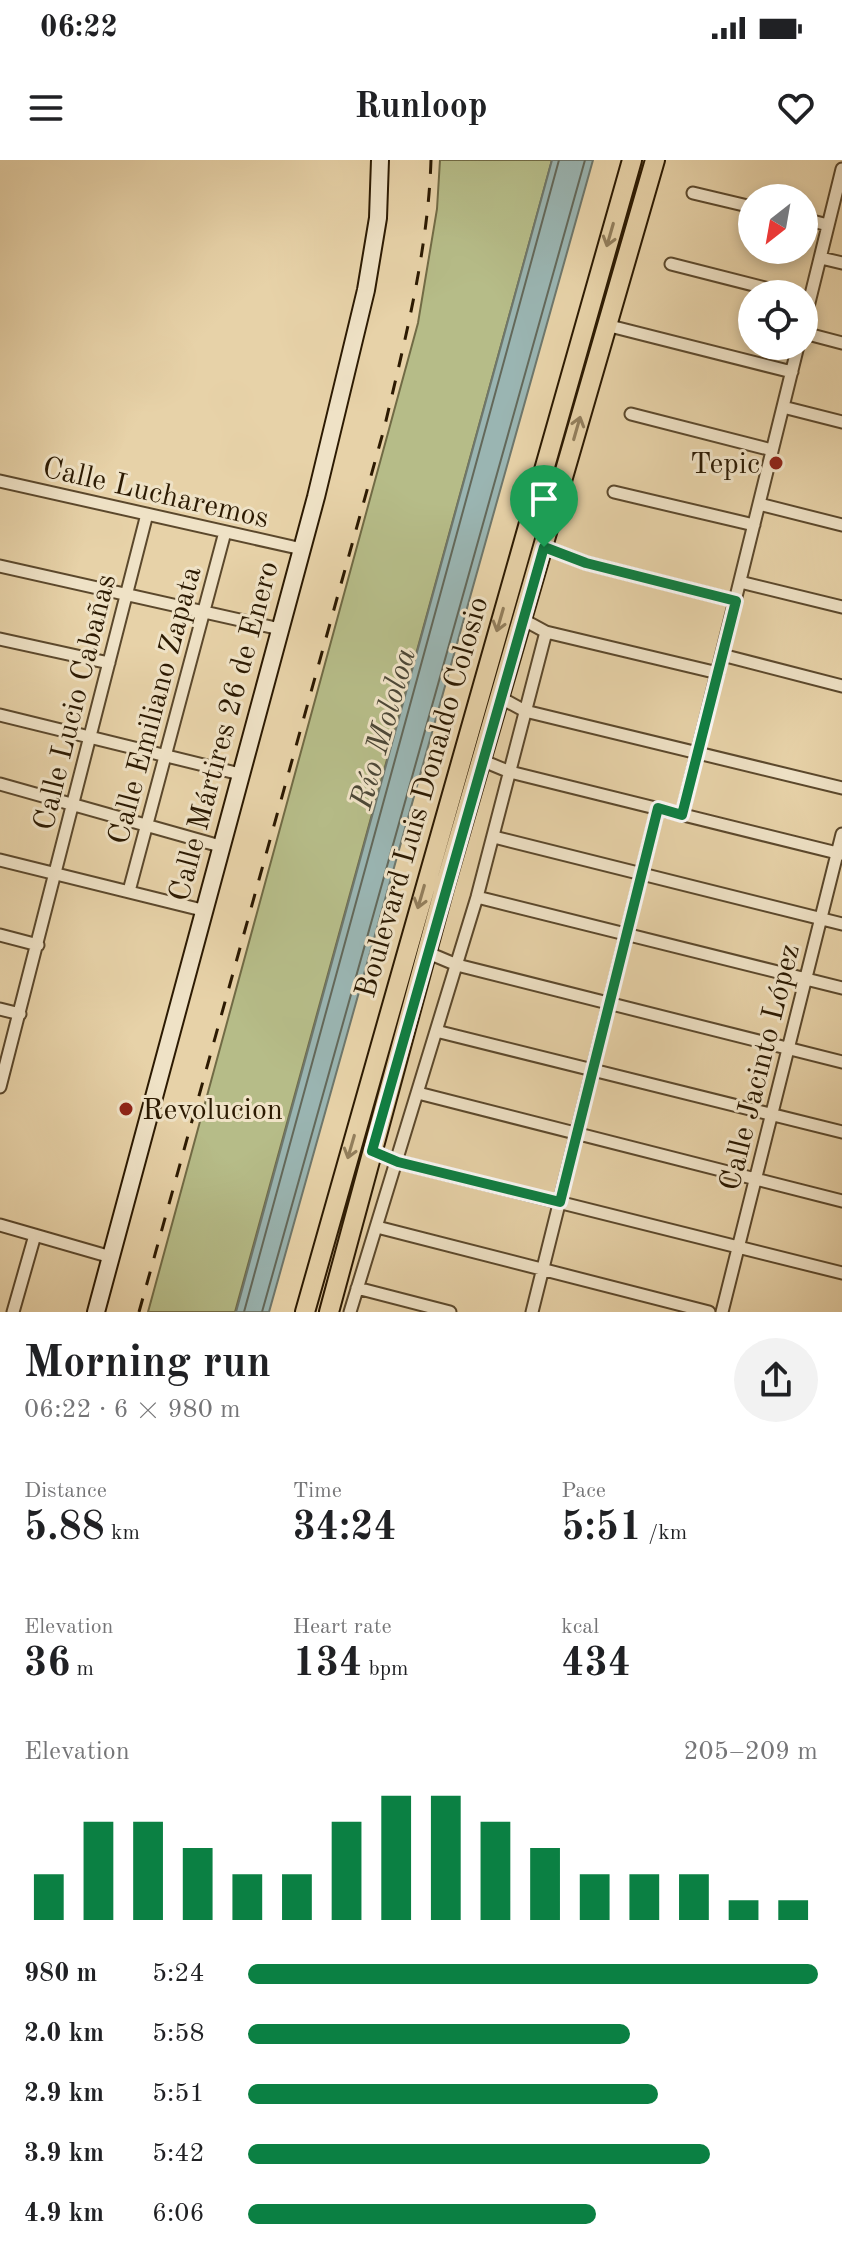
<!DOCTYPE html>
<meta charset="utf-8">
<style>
body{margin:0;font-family:"Old Standard TT",serif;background:#f2f2f2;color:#202124;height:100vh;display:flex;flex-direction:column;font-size:30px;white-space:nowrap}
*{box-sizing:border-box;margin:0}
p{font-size:26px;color:#757577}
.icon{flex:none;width:44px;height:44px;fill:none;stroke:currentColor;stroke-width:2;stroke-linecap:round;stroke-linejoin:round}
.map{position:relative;height:1152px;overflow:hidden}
.side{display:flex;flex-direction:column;background:#fff;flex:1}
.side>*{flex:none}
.needle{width:52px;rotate:211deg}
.controls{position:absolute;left:738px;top:24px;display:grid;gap:16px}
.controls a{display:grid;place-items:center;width:80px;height:80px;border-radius:50%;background:#fff;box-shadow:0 4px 12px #0003;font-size:40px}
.pin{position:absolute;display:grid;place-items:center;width:68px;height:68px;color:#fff;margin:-82px -34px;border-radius:50% 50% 50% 0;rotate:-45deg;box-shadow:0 0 8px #0007}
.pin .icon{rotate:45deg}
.round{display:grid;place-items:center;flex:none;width:84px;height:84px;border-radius:42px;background:#f2f2f2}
.headline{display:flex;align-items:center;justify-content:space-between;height:136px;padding:0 24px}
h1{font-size:44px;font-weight:600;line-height:60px}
.stats{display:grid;grid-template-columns:repeat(3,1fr);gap:12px;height:136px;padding:8px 24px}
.stats div{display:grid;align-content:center}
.stats b{font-size:40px;font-weight:600}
.stats small{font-size:22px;font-weight:400}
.stats p{font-size:22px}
.chart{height:224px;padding:16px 24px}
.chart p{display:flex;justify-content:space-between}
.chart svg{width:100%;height:144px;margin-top:8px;stroke:#0b8043;stroke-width:6}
ul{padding:0 24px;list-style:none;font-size:26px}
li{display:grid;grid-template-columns:128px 96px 1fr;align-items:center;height:60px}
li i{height:20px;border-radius:10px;background:#0b8043}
.status{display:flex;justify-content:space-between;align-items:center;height:56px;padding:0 40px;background:#fff;direction:ltr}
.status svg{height:22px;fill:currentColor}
header{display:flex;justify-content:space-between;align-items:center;height:104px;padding:0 24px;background:#fff;font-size:36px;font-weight:600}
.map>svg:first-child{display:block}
</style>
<div class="status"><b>06:22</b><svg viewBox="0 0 49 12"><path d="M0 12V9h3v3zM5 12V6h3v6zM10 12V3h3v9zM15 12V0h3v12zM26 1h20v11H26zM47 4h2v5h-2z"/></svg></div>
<header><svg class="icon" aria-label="menu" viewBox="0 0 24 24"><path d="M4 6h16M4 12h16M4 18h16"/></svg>Runloop<svg class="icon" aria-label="heart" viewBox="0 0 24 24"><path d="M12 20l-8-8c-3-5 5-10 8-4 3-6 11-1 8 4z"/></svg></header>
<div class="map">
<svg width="842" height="1152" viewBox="0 0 842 1152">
<rect width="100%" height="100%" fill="#e7d2a8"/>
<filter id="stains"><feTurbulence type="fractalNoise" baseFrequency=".0025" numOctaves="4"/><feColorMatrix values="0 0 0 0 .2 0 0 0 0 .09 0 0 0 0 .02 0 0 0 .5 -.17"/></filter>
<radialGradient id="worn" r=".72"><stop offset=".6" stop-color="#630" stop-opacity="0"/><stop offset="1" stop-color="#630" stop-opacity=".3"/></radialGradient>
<!-- green -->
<path fill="#b6bc88" stroke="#716b45" stroke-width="2" d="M440,0H552L235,1152H148L418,163L437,49Z"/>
<!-- water -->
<path fill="#9ab5b2" stroke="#6e776c" stroke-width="2" d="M552,0H593L269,1152H236Z"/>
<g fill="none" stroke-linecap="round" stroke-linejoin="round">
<!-- shore -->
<path stroke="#63685a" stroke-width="2" d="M244,1152L559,0
M262,1152L585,0"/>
<defs>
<path id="street" d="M693,33L752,47
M804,59L828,65
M821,98L842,103
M671,104L789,134
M804,163L842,9
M606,165L792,212
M804,173L842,183
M783,247L842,262
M631,254L772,290
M0,321L302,389
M614,332L754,365
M759,344L842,365
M544,387L586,403L736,441
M0,406L280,469
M740,422L842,447
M522,459L546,472L718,513
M0,479L109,503
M722,495L842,526
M499,537L525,551L842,628
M0,555L240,614
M481,600L510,612L841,694
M0,624L220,686
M682,655L798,186
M494,677L842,764
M0,700L202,750
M129,731L225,372
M477,737L842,828
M0,775L38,785
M426,792L457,805L842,902
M0,849L20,854
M436,871L842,972
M0,927L147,354
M418,933L842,1041
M372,991L398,1002L842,1113
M0,1065L111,1097
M377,1067L709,1152
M357,1128L450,1152
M13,1152L35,1075
M350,1152L477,737L546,472
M532,1152L658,648
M722,1152L842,674"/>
<path id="secondary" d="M96,1152L316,337L366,130L378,58L380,0"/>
<path id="primary" d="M305,1152L632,0
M329,1152L444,728L655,0"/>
</defs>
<!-- street casing -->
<use href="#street" stroke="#5b482c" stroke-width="15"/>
<!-- secondary casing -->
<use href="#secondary" stroke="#2c1a02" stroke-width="20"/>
<!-- primary casing -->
<use href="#primary" stroke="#2c1a02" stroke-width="22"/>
<!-- street -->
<use href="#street" stroke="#efe2c6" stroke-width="11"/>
<!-- secondary -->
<use href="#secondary" stroke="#efe2c6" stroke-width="16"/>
<!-- primary -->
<use href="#primary" stroke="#e7d2a8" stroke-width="18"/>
<!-- rail -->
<path stroke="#2c1a02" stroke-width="3" stroke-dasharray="14 14" stroke-linecap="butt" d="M139,1152L384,269C405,180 428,91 431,0"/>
</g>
<!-- one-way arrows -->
<defs><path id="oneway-shaft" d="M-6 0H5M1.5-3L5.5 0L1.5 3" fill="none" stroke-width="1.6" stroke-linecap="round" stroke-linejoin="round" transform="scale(2)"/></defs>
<g stroke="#937f5d">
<use href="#oneway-shaft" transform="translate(610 75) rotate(106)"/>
<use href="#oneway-shaft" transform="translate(577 268) rotate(-74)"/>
<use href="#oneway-shaft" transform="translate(500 460) rotate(106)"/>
<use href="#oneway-shaft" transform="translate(421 737) rotate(106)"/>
<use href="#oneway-shaft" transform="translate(351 987) rotate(106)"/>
</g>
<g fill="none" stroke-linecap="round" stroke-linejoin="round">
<defs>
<path id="route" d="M544,387L586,403L736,441L682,655L658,648L560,1042L398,1002L372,991Z"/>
</defs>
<!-- route casing -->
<use href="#route" stroke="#fff" stroke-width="16"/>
<!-- route -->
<use href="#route" stroke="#0b8043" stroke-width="10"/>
</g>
<!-- markers -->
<g fill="#8f2418" stroke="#efe2c6" stroke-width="3">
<circle cx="776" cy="303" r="8"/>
<circle cx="126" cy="949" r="8"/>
</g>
<g text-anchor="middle" stroke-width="6" stroke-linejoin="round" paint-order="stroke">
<!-- poi labels -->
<g font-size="30" fill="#2c1a02" stroke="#efe2c6" text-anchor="end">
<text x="760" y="313">Tepic</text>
<text x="142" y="959" text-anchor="start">Revolucion</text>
</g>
<!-- street labels -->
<g font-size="30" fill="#2c1a02" stroke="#efe2c6">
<text transform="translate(156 332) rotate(13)" y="10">Calle Lucharemos</text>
<text transform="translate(74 542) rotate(-76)" y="10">Calle Lucio Cabañas</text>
<text transform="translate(154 545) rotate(-75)" y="10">Calle Emiliano Zapata</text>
<text transform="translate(223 571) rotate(-75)" y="10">Calle Mártires 26 de Enero</text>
<text transform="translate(421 637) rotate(-74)" y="10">Boulevard Luis Donaldo Colosio</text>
<text transform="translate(759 907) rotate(-76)" y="10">Calle Jacinto López</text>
</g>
<!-- water labels -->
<g font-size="32" font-style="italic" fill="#4d4837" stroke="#efe2c6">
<text transform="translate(382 568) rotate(-74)" y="11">Río Mololoa</text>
</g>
</g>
<rect width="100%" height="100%" filter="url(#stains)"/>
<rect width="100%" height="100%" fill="url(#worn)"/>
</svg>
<div class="controls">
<a><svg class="needle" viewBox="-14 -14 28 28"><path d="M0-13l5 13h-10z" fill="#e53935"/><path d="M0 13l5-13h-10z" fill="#757577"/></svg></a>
<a><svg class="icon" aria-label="locate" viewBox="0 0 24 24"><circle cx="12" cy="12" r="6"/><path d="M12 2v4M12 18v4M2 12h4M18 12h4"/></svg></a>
</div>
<div class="pin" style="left:544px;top:387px;background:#1e9e55"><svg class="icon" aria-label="arrive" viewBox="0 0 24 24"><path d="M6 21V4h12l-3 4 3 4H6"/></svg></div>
</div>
<section class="side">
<div class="headline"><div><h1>Morning run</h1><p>06:22 · 6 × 980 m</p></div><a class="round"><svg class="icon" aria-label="share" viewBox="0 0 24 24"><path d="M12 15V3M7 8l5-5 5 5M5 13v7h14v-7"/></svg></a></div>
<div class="stats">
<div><p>Distance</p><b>5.88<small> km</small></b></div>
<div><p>Time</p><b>34:24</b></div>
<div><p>Pace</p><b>5:51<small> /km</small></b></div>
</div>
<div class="stats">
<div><p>Elevation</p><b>36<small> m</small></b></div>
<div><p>Heart rate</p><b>134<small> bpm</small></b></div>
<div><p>kcal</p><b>434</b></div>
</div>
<div class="chart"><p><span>Elevation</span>205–209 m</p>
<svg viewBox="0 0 160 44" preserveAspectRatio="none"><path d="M5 44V30M15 44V14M25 44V14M35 44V22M45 44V30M55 44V30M65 44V14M75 44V6M85 44V6M95 44V14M105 44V22M115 44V30M125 44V30M135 44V30M145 44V38M155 44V38"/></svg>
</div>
<ul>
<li><b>980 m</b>5:24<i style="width:100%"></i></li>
<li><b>2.0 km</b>5:58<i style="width:67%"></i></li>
<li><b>2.9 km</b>5:51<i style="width:72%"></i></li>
<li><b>3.9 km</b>5:42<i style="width:81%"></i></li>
<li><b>4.9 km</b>6:06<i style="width:61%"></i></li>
</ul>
</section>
